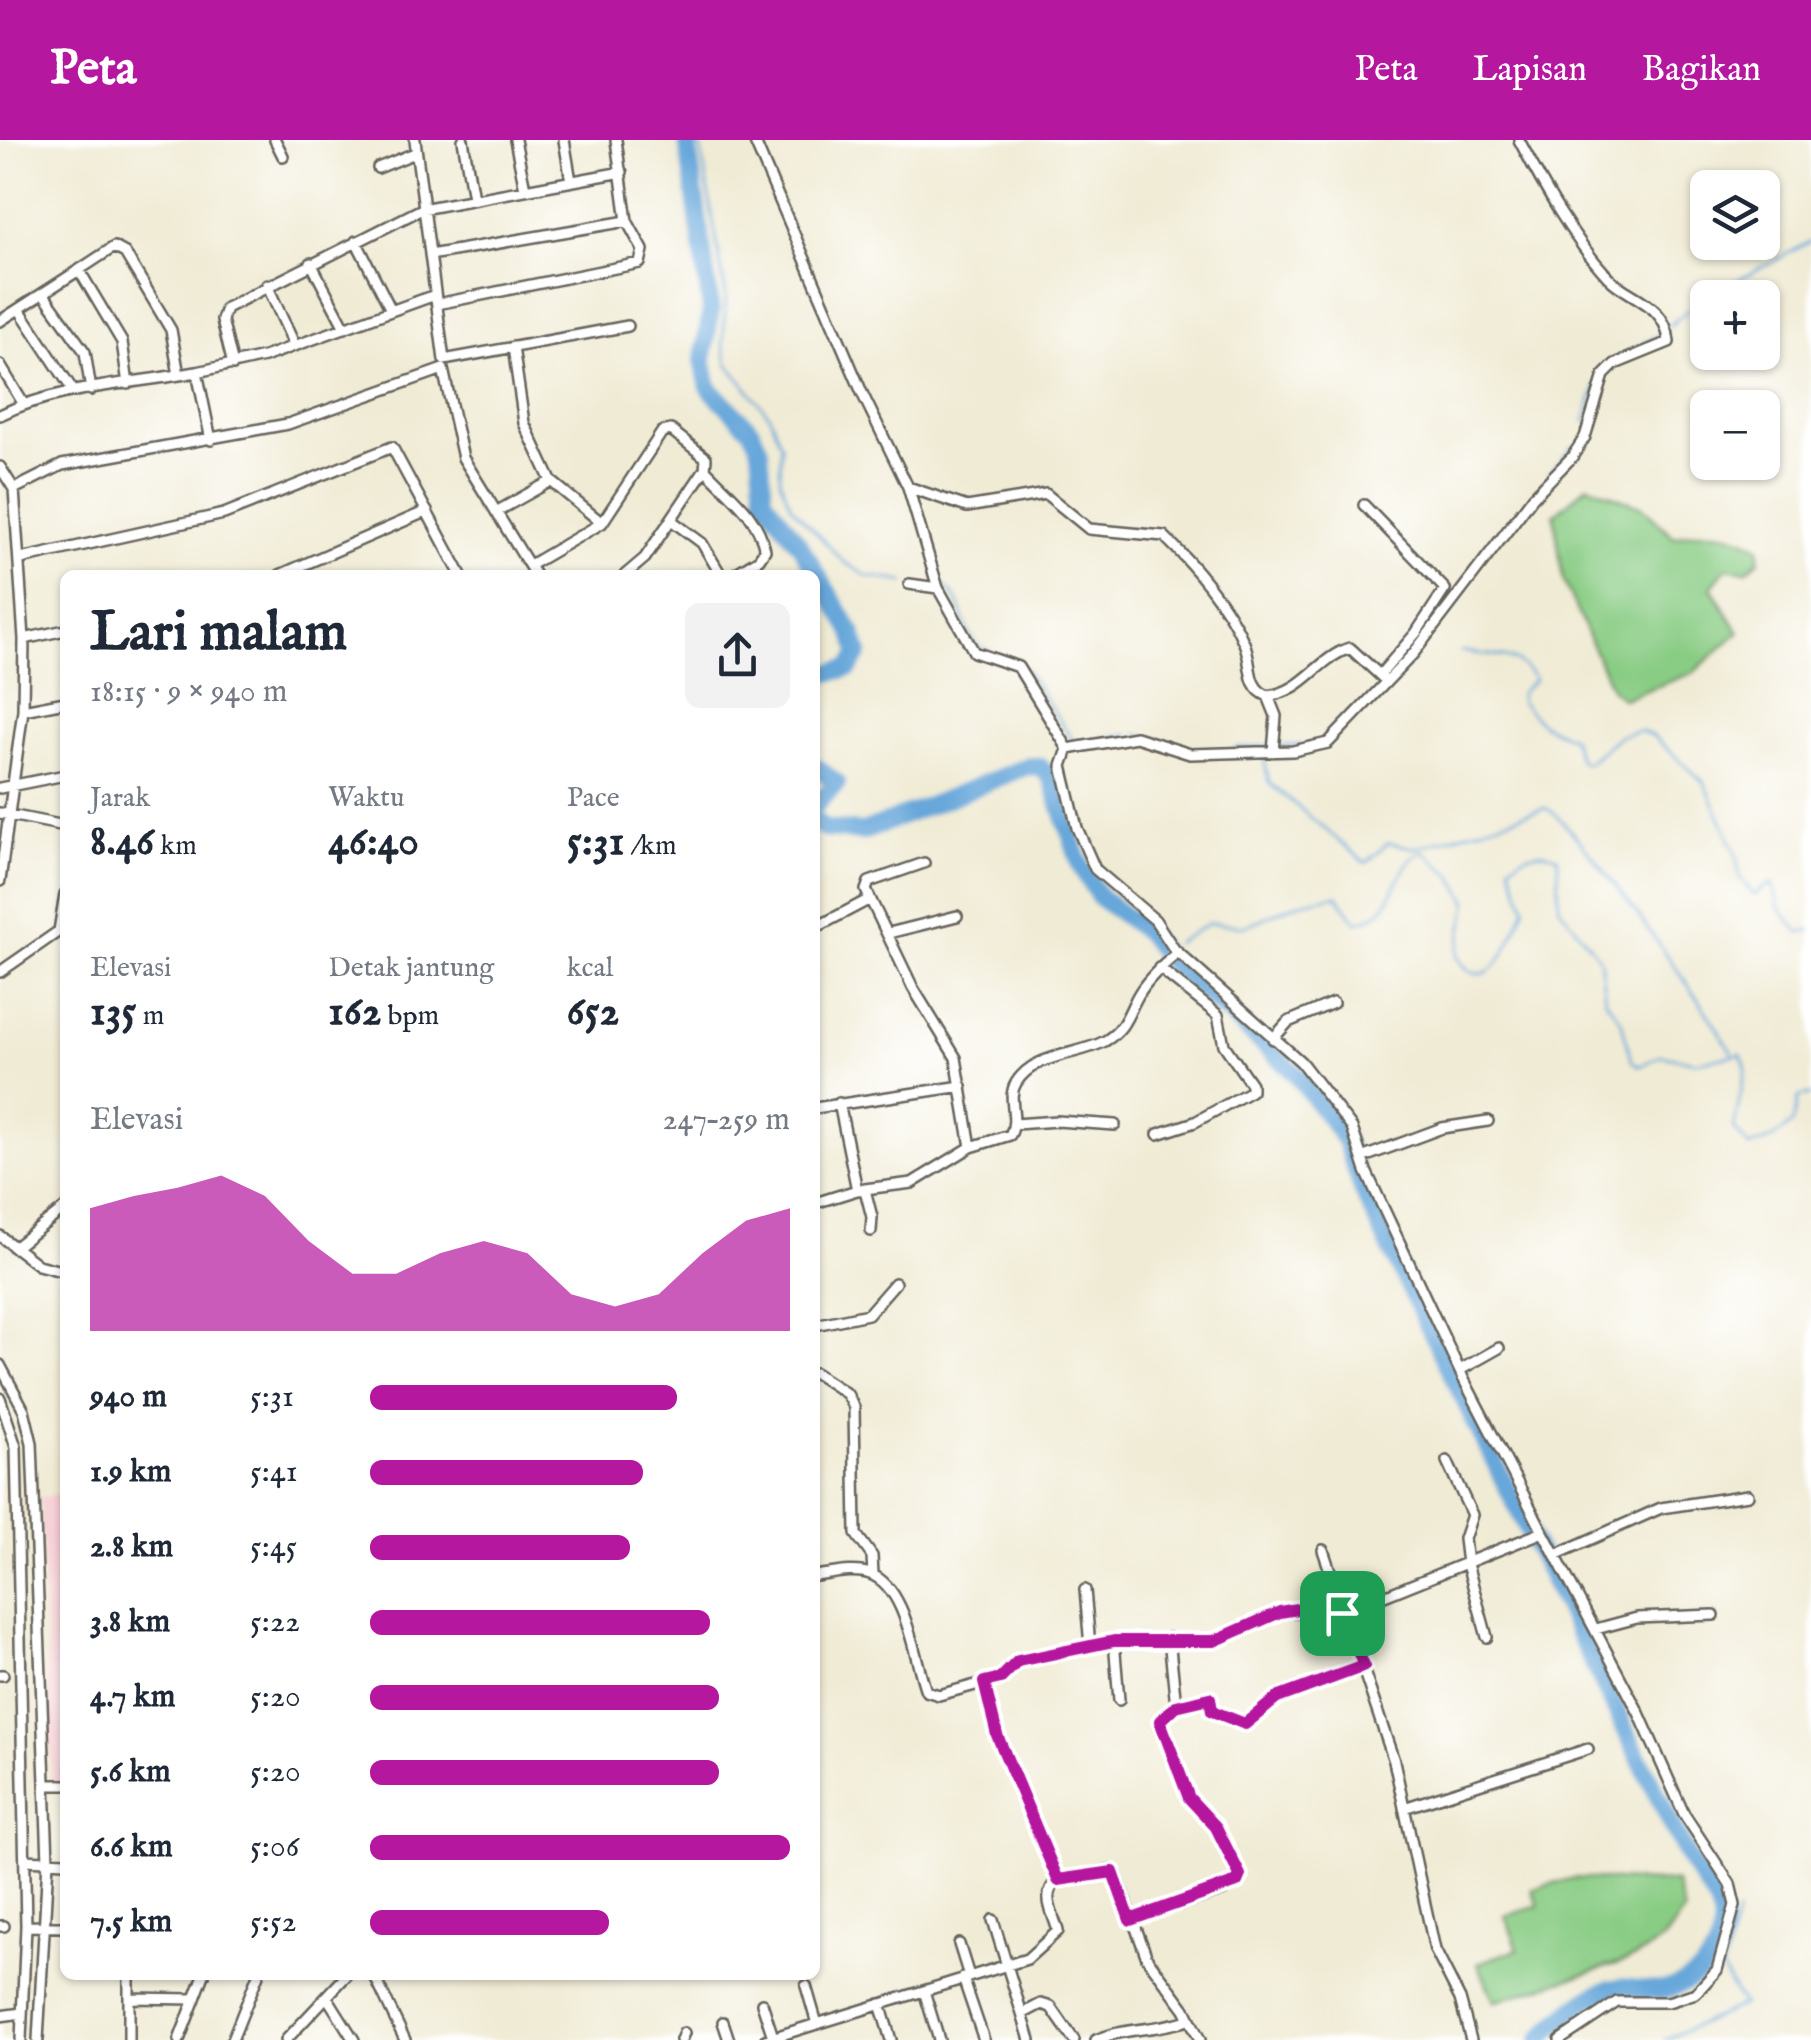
<!DOCTYPE html>
<html lang="id">
<meta charset="utf-8">
<style>
body{margin:0;font-family:"IM FELL English",serif;background:#f2f2f3;color:#1f2937;height:100vh;display:flex;flex-direction:column;font-size:38px;white-space:nowrap}
*{box-sizing:border-box;margin:0}
p{font-size:32px;color:#747a83}
.icon{flex:none;width:55px;height:55px;fill:none;stroke:currentColor;stroke-width:2;stroke-linecap:round;stroke-linejoin:round}
.map{position:relative;flex:1;overflow:hidden}
.details{position:absolute;left:60px;top:430px;width:760px;height:1410px;display:flex;flex-direction:column;background:#fff;border-radius:15px;box-shadow:0 2px 8px #0004}
.details>*{flex:none}
.buttons{position:absolute;left:1690px;top:30px;display:grid;gap:20px}
.buttons a{display:grid;place-items:center;width:90px;height:90px;border-radius:15px;background:#fff;box-shadow:0 2px 8px #0004;font-size:50px}
.pin{position:absolute;display:grid;place-items:center;width:85px;height:85px;color:#fff;margin:-42px;border-radius:20px;box-shadow:0 5px 15px #0006}
.round{display:grid;place-items:center;flex:none;width:105px;height:105px;border-radius:15px;background:#f2f2f3}
.overview{display:flex;align-items:center;justify-content:space-between;height:170px;padding:0 30px}
h1{font-size:55px;font-weight:800;line-height:75px}
.metrics{display:grid;grid-template-columns:repeat(3,1fr);gap:15px;height:170px;padding:10px 30px}
.metrics div{display:grid;align-content:center}
.metrics b{font-size:42px;font-weight:800}
.metrics small{font-size:28px;font-weight:400}
.metrics p{font-size:28px}
.chart{height:280px;padding:20px 30px}
.chart p{display:flex;justify-content:space-between}
.chart svg{width:100%;height:180px;margin-top:10px;fill:#b5179e;opacity:.7}
ul{padding:0 30px;list-style:none;font-size:32px}
li{display:grid;grid-template-columns:160px 120px 1fr;align-items:center;height:75px}
li i{height:25px;border-radius:12px;background:#b5179e}
header{display:flex;align-items:center;gap:60px;box-sizing:border-box;height:140px;padding:0 50px;background:#b5179e;color:#fff}
header strong{font-size:48px}
nav{display:flex;gap:55px;margin-inline-start:auto;font-size:35px}
.map>svg:first-child{display:block}
</style>
<header>
<strong>Peta</strong>
<nav><a>Peta</a><a>Lapisan</a><a>Bagikan</a></nav>
</header>
<div class="map">
<svg width="1811" height="1900" viewBox="0 0 1811 1900">
<rect width="100%" height="100%" fill="#fff"/>
<filter id="ink" filterUnits="userSpaceOnUse"><feTurbulence type="fractalNoise" baseFrequency=".01" numOctaves="2"/><feDisplacementMap in="SourceGraphic" scale="20" xChannelSelector="R" yChannelSelector="G"/><feConvolveMatrix kernelMatrix="1 2 1 2 8 2 1 2 1" color-interpolation-filters="sRGB"/></filter>
<filter id="wash" filterUnits="userSpaceOnUse"><feTurbulence type="fractalNoise" baseFrequency=".0048" numOctaves="4" result="noise"/><feDisplacementMap in="SourceGraphic" scale="40" xChannelSelector="R" yChannelSelector="G"/><feGaussianBlur stdDeviation="2.25" result="paint"/><feColorMatrix in="noise" values="0 0 0 0 0 0 0 0 0 0 0 0 0 0 0 0 0 1.4 0 .05"/><feComposite in="paint" operator="in"/></filter>
<g filter="url(#wash)">
<rect width="100%" height="100%" fill="#f0ebd4"/>
<!-- built -->
<path fill="#f7cfd5" d="M65,1353V1650H52L40,1358Z"/>
<!-- green -->
<path fill="#89cc84" stroke="#527450" stroke-width="2.5" d="M1588,345L1643,367L1674,397C1702,388 1734,390 1759,407V420L1746,431L1726,428L1711,447L1739,492L1693,533L1623,559L1612,550L1563,440L1554,374Z
M1574,1738L1676,1743L1684,1772L1664,1799L1635,1818L1494,1862L1478,1823L1518,1809L1505,1776L1539,1766L1532,1749Z"/>
<g fill="none" stroke-linecap="round" stroke-linejoin="round">
<!-- stream -->
<path stroke="#67a7da" stroke-width="2.5" d="M695,0L701,9L726,156L723,204L728,224L769,275L781,304L780,340L791,366L844,422L867,436L905,442
M1669,186C1705,152 1766,127 1811,101
M1606,226L1663,192
M1585,281L1599,237
M1549,334L1574,306
M943,446C965,458 960,487 976,504C985,513 1003,515 1015,521
M1461,511C1497,519 1511,508 1535,539L1520,553V561L1542,584L1572,598L1579,619L1586,624L1619,596L1640,591L1653,596L1705,643L1736,713L1740,738L1754,755L1772,743L1780,769L1799,792L1811,790
M1025,529L1076,605
M1389,533L1420,497
M1137,594L1177,605
M1102,599L1129,594
M1279,606L1301,605
M1234,608L1271,606
M1263,613L1269,643L1366,723L1388,703L1416,708L1545,668C1570,674 1715,879 1732,913
M1176,803L1209,783L1245,786L1299,763L1337,755L1356,782C1400,776 1390,726 1423,711L1452,735L1468,762L1457,816C1490,869 1515,791 1525,767L1510,725C1524,714 1542,708 1558,717L1559,766L1600,819L1605,859L1621,880L1632,921L1640,926L1661,915L1696,922L1741,914L1746,928L1734,988L1749,1007L1772,999L1793,983L1799,957L1811,955
M1664,1900L1743,1865L1722,1831L1737,1773"/>
<!-- river -->
<path stroke="#67a7da" stroke-width="18" d="M687,0L711,170L703,220L709,248L751,290L760,309L764,358L800,405L853,494L859,513L850,528L815,536
M815,626L837,643L815,666
M815,681L824,689L863,692L1028,626L1041,627L1051,638L1081,727L1099,757L1146,792L1167,819L1295,933L1345,1000L1365,1057L1691,1724C1699,1737 1711,1750 1717,1764C1734,1803 1702,1843 1663,1850C1646,1853 1626,1844 1609,1849C1581,1859 1560,1880 1540,1900"/>
</g>
</g>
<g filter="url(#ink)">
<g fill="none" stroke-linecap="round" stroke-linejoin="round">
<defs>
<path id="minor" d="M275,0L283,16
M415,0L444,220L628,186
M463,0L473,58
M515,0L525,49
M564,0L571,41
M754,0L863,255L908,347L938,448L974,512L1018,527L1068,609L1062,626L1077,688L1095,729L1155,780L1174,809L1301,922L1352,988L1366,1031L1463,1238L1543,1392L1342,1473L1280,1472L1214,1501H1114L1019,1521L1001,1538L939,1555L926,1551C914,1519 907,1447 870,1434C854,1428 832,1434 815,1436
M378,28L415,13
M356,101L391,170
M430,115L627,81
M311,123L345,188
M267,145L295,206
M43,153L85,212L91,250
M437,164L640,123L643,110L627,81L616,0
M19,169L74,252
M0,181L79,130
M513,207L524,283L551,341
M0,225L23,263
M233,225L222,180L226,168L422,69L622,32
M128,244L122,202L79,130L114,107L125,113L171,190L179,235
M0,275C59,246 132,244 197,232
M211,300L197,232L264,217L435,155
M0,327L14,349L24,499L23,570L0,741
M705,329C729,355 757,373 765,410L759,419L733,435
M908,347L967,367L1046,354L1089,389L1164,396C1193,424 1228,465 1244,503C1253,522 1245,547 1268,556
M14,349L62,325L288,284L443,229L463,318L535,435
M1364,365L1445,449L1416,493L1380,535
M496,372L551,341L602,383L530,425
M671,380L702,403L721,435
M602,383L662,292L671,290L706,318L705,329L645,418L625,435
M21,419L224,374L392,307L461,435
M280,435L427,371
M909,444L938,448
M24,499L65,490
M23,570L65,562
M1068,609L1136,597L1190,614L1293,611L1328,603L1413,514L1533,357L1572,317L1585,297L1604,235L1615,224L1669,202C1666,162 1627,158 1608,137C1572,98 1544,47 1519,0
M1273,612L1276,576L1268,556C1305,551 1318,518 1350,508L1384,539
M0,648L65,635
M0,673L65,686
M815,788L870,759
M889,793L957,776
M0,832L59,791L65,754
M1273,899L1288,882L1333,863
M839,963L857,1050
M815,968L962,946
M1015,984L1057,981L1115,985
M1158,994L1195,982L1251,951V944L1224,905L1218,875L1159,828
M971,1007L1010,995C1020,978 1006,959 1016,943C1034,913 1078,916 1105,901C1127,888 1128,871 1140,852C1150,836 1164,824 1178,813
M1364,1017L1442,988L1488,981
M865,1050L872,1077L871,1091
M815,1063L857,1050L912,1043L971,1007L956,918L913,848L866,750L869,742L924,723
M0,1096L38,1125L65,1132
M14,1108L65,1068
M815,1185L868,1174L895,1143
M0,1225L24,1270L32,1303L48,1721L38,1900
M1460,1230L1499,1208
M815,1233L847,1254L854,1267L856,1394L872,1416L873,1434
M0,1258L16,1307L26,1786L21,1900
M1447,1321L1472,1375L1464,1399L1467,1424L1487,1497
M1543,1392L1639,1573L1684,1674L1730,1744L1735,1765L1717,1830L1696,1853L1668,1862H1617L1560,1900
M1323,1410L1394,1621L1435,1810L1460,1859L1471,1900
M1555,1415L1661,1368L1748,1355
M1085,1450L1090,1506
M1596,1489L1637,1478L1714,1475
M1169,1498L1176,1566
M1114,1501L1119,1560
M0,1535H3
M984,1542L997,1595L1058,1740
M45,1645H65
M1404,1668L1588,1609
M25,1720L65,1722
M993,1780L1030,1900
M1130,1781L1224,1750L1240,1735L1216,1687L1189,1658L1160,1581L1176,1566L1211,1558L1212,1571L1245,1584L1277,1558L1364,1526
M0,1786H4
M26,1786L65,1787
M959,1804L969,1836
M374,1835L405,1900
M963,1838L984,1900
M806,1846L817,1884
M924,1851L939,1900
M327,1857L354,1900
M129,1858L195,1859
M762,1863L774,1900
M880,1864L891,1900
M1022,1874L1041,1864L1051,1867L1074,1900
M0,1876L22,1873
M723,1882L729,1900
M129,1900V1835
M179,1900L204,1835
M232,1900L258,1835
M286,1900L347,1835
M681,1900L684,1893
M765,1900L1027,1819L1058,1791C1053,1772 1040,1755 1058,1740L1107,1730L1116,1734L1147,1818L1185,1869L1200,1900
M1096,1900C1125,1887 1159,1891 1190,1879"/>
</defs>
<!-- minor casing -->
<use href="#minor" stroke="#66645c" stroke-width="14"/>
<!-- minor -->
<use href="#minor" stroke="#fff" stroke-width="9"/>
</g>
</g>
<g fill="none" stroke-linecap="round" stroke-linejoin="round" filter="url(#ink)">
<defs>
<path id="route" d="M1297,1469L1342,1473L1364,1526L1277,1558L1245,1584L1212,1571L1210,1558L1176,1566L1160,1581L1189,1658L1216,1687L1240,1735L1237,1742L1130,1780L1113,1732L1058,1740L997,1595L984,1542L1001,1538L1018,1521L1114,1501H1214L1280,1472Z"/>
</defs>
<!-- route casing -->
<use href="#route" stroke="#fff" stroke-width="20"/>
<!-- route -->
<use href="#route" stroke="#b5179e" stroke-width="12"/>
</g>
</svg>
<div class="buttons">
<a><svg class="icon" aria-label="layers" viewBox="0 0 24 24"><path d="M12 4l9 5-9 5-9-5zM3 14l9 5 9-5"/></svg></a>
<a>+</a>
<a>−</a>
</div>
<div class="pin" style="left:1342px;top:1473px;background:#1e9e55"><svg class="icon" aria-label="arrive" viewBox="0 0 24 24"><path d="M6 21V4h12l-3 4 3 4H6"/></svg></div>
<section class="details">
<div class="overview"><div><h1>Lari malam</h1><p>18:15 · 9 × 940 m</p></div><a class="round"><svg class="icon" aria-label="share" viewBox="0 0 24 24"><path d="M12 15V3M7 8l5-5 5 5M5 13v7h14v-7"/></svg></a></div>
<div class="metrics">
<div><p>Jarak</p><b>8.46<small> km</small></b></div>
<div><p>Waktu</p><b>46:40</b></div>
<div><p>Pace</p><b>5:31<small> /km</small></b></div>
</div>
<div class="metrics">
<div><p>Elevasi</p><b>135<small> m</small></b></div>
<div><p>Detak jantung</p><b>162<small> bpm</small></b></div>
<div><p>kcal</p><b>652</b></div>
</div>
<div class="chart"><p><span>Elevasi</span>247–259 m</p>
<svg viewBox="0 0 160 44" preserveAspectRatio="none"><path d="M0 44V14L10 11L20 9L30 6L40 11L50 22L60 30L70 30L80 25L90 22L100 25L110 35L120 38L130 35L140 25L150 17L160 14V44z"/></svg>
</div>
<ul>
<li><b>940 m</b>5:31<i style="width:73%"></i></li>
<li><b>1.9 km</b>5:41<i style="width:65%"></i></li>
<li><b>2.8 km</b>5:45<i style="width:62%"></i></li>
<li><b>3.8 km</b>5:22<i style="width:81%"></i></li>
<li><b>4.7 km</b>5:20<i style="width:83%"></i></li>
<li><b>5.6 km</b>5:20<i style="width:83%"></i></li>
<li><b>6.6 km</b>5:06<i style="width:100%"></i></li>
<li><b>7.5 km</b>5:52<i style="width:57%"></i></li>
</ul>
</section>
</div>
